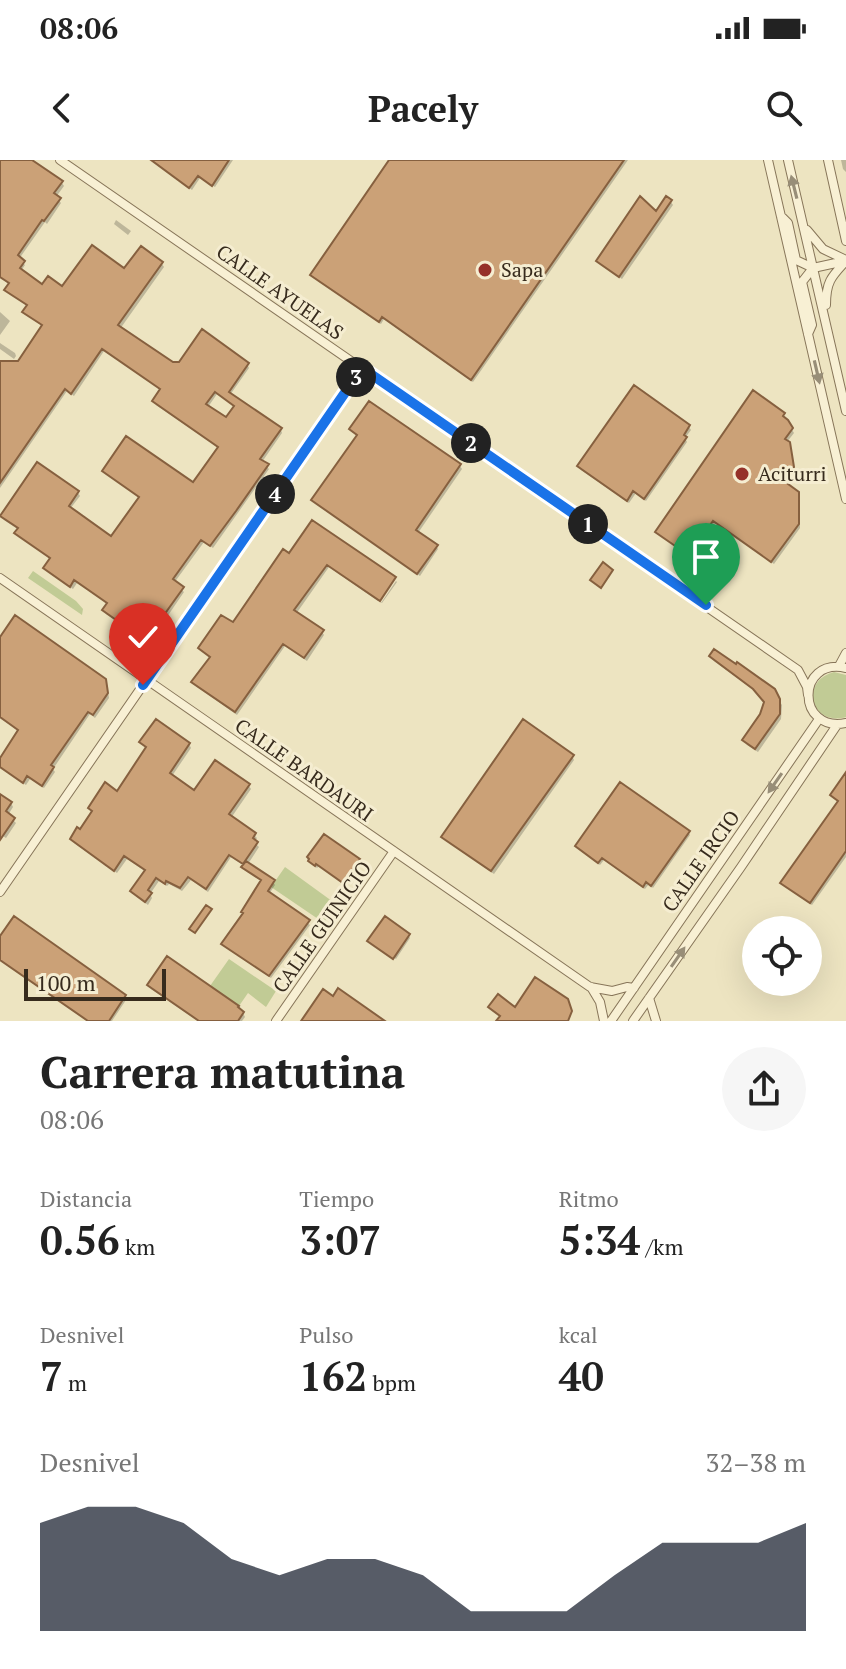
<!DOCTYPE html>
<html lang="es">
<meta charset="utf-8">
<style>
body{margin:0;font-family:"PT Serif",serif;background:#f6f6f6;color:#222;height:100vh;display:flex;flex-direction:column;font-size:30px;white-space:nowrap}
*{box-sizing:border-box;margin:0}
p{font-size:26px;color:#767676}
.icon{flex:none;width:44px;height:44px;fill:none;stroke:currentColor;stroke-width:2;stroke-linecap:round;stroke-linejoin:round}
.map{position:relative;height:861px;overflow:hidden}
.sheet{display:flex;flex-direction:column;background:#fff;flex:1}
.sheet>*{flex:none}
.fabs{position:absolute;left:742px;top:756px;display:grid;gap:16px}
.fabs a{display:grid;place-items:center;width:80px;height:80px;border-radius:50%;background:#fff;box-shadow:0 8px 32px #0002;font-size:40px}
.scale{position:absolute;left:24px;bottom:20px;width:142px;box-sizing:border-box;padding-left:8px;border:4px solid #372b1d;border-top:0;font-size:22px;line-height:28px;white-space:nowrap;color:#372b1d;-webkit-text-stroke:6px #f5edd1;paint-order:stroke}
.pin{position:absolute;display:grid;place-items:center;width:68px;height:68px;color:#fff;margin:-82px -34px;border-radius:50% 50% 50% 0;rotate:-45deg;box-shadow:0 0 8px #0007}
.pin .icon{rotate:45deg}
.km{position:absolute;width:40px;height:40px;margin:-20px;border-radius:50%;background:#222;color:#fff;font-size:22px;line-height:40px;text-align:center}
.round{display:grid;place-items:center;flex:none;width:84px;height:84px;border-radius:42px;background:#f6f6f6}
.head{display:flex;align-items:center;justify-content:space-between;height:136px;padding:0 40px}
h1{font-size:44px;font-weight:600;line-height:60px}
.figures{display:grid;grid-template-columns:repeat(3,1fr);gap:12px;height:136px;padding:8px 40px}
.figures div{display:grid;align-content:center}
.figures b{font-size:40px;font-weight:600}
.figures small{font-size:22px;font-weight:400}
.figures p{font-size:22px}
.chart{height:224px;padding:16px 40px}
.chart p{display:flex;justify-content:space-between}
.chart svg{width:100%;height:144px;margin-top:8px;fill:#111827;opacity:.7}
.status{display:flex;justify-content:space-between;align-items:center;height:56px;padding:0 40px;background:#fff;direction:ltr}
.status svg{height:22px;fill:currentColor}
header{display:flex;justify-content:space-between;align-items:center;height:104px;padding:0 40px;background:#fff;font-size:36px;font-weight:600}
.map>svg:first-child{display:block}
</style>
<div class="status"><b>08:06</b><svg viewBox="0 0 49 12"><path d="M0 12V9h3v3zM5 12V6h3v6zM10 12V3h3v9zM15 12V0h3v12zM26 1h20v11H26zM47 4h2v5h-2z"/></svg></div>
<header><svg class="icon" aria-label="back" viewBox="0 0 24 24"><path d="M15 5l-7 7 7 7"/></svg>Pacely<svg class="icon" aria-label="search" viewBox="0 0 24 24"><circle cx="10" cy="10" r="6"/><path d="M15 15l6 6"/></svg></header>
<div class="map">
<svg width="846" height="861" viewBox="0 0 846 861">
<rect width="100%" height="100%" fill="#ede4c1"/>
<!-- green -->
<path fill="#c1cb95" d="M33,411L76,441L83,449L82,455L28,418Z
M834,512L846,515V557C811,567 799,521 834,512Z
M285,707L336,744L324,763L271,727Z
M229,799L276,831L266,847L248,833L239,846L210,826Z"/>
<!-- shadow -->
<path fill="#0003" fill-rule="evenodd" d="M0,0H29L62,23L64,26L56,37L61,43L47,64L45,62L19,99L25,105L21,111L43,126L62,128L125,111L141,89L162,104L164,107L120,169L172,204H247L249,208L230,235L281,270L282,273L262,302L269,309L213,388L204,382L174,423L184,432L154,476L147,471L142,478L106,454L104,450L109,444L77,423L73,429L47,411L46,408L51,399L18,376L17,373L19,370L4,360L2,356L78,333L80,336L70,349L112,379L141,338L106,314L104,311L194,325L219,288L156,245L154,241L161,230L104,191L74,236L67,231L0,328V204L20,203L44,167L27,155L25,152L29,146L9,133L7,130L10,125L0,117ZM217,234L236,247L226,260L208,247Z
M151,0H233L215,27L200,18L192,30Z
M392,0H628L473,222L384,159L381,164L314,118L312,115Z
M841,0H846V12L843,9Z
M671,42L673,45L622,119L600,104L598,101Z
M116,60L131,71L128,75L114,64Z
M0,152L10,161L0,175Z
M0,183L15,193L16,196L14,199L0,189Z
M783,255L794,273L787,282L791,288L794,312L785,325L797,333L800,337V368L774,404L716,363L694,392L685,393L660,375Z
M689,267L691,270L685,278L687,282L646,341L636,333L629,343L581,310L579,306Z
M351,269L460,306L462,309L418,373L436,386L438,389L420,416L316,344L314,340L359,276Z
M284,392L394,418L378,441L329,407L296,454L322,472L324,475L307,501L285,486L237,555L196,526L194,523L211,498L200,488L233,465Z
M396,421L397,422L382,443H381Z
M0,480L104,520L107,525L109,538L95,558L90,554L53,609L55,612L44,628L30,619L26,625L0,608V602L20,571L0,558Z
M711,497L773,531L782,545L781,559L758,592L747,585L744,580L762,555L765,543L758,533L714,501Z
M142,582L189,584L191,588L172,616L195,633L249,626L251,629L231,658L254,675L257,678L254,682L259,687L248,704L273,722L275,725L269,734L310,765L271,818L225,787L263,722L245,710L244,706L231,697L208,732L191,720L182,731L169,724L167,726L159,721L150,734L152,738L148,745L135,735L133,731L146,712L127,699L117,713L74,683L72,679L80,671L93,653L90,648L117,633L148,589Z
M572,596L574,600L494,714L445,680L443,677Z
M846,616V697L812,745L785,726L839,642L832,635Z
M0,636L11,643L13,647L8,655L16,663L6,678L0,674Z
M688,672L690,675L653,728L649,724L645,729L604,700L600,705L577,687Z
M310,701H358L360,704L345,725L319,706L317,708Z
M408,775L410,778L396,799L370,780Z
M0,780L124,836L126,840L112,861H87L2,802L0,799Z
M149,825L243,853L245,857L242,861H198L151,829Z"/>
<!-- building -->
<path fill="#cba177" stroke="#86603f" stroke-width="2" fill-rule="evenodd" d="M0,0H32L63,21L54,33L61,38L44,61L42,60L18,95L25,101L20,108L42,124L48,116L62,126L92,85L124,108L141,86L163,102L118,165L173,202H179L202,169L249,203L229,232L282,268L260,299L269,304L236,351L210,386L201,380L173,419L184,427L151,473L144,468L139,476L102,450L107,443L74,420L70,427L43,408L50,398L14,373L18,368L0,356L37,302L79,331L69,346L111,376L139,337L102,311L126,276L193,322L218,287L152,241L160,229L102,189L71,234L65,229L0,323V201H18L42,165L22,152L27,145L4,130L9,123L0,117ZM215,232L234,246L226,257L206,244Z
M151,0H229L212,26L198,16L189,28Z
M389,0H624L471,220L382,157L379,162L310,115Z
M640,36L656,51L666,36L672,40L619,117L596,101Z
M634,225L690,265L684,275L687,277L644,339L633,331L627,341L577,306Z
M753,230L785,253L783,256L788,260L793,268L785,279L790,282L794,307L784,321L799,332V364L771,402L713,361L693,389L681,390L655,372Z
M369,241L461,304L416,370L438,385L417,414L311,340L357,275L349,269Z
M312,360L396,417L380,441L327,405L294,450L324,470L304,498L283,484L235,552L191,522L210,497L198,488L221,455L233,462L283,389L289,393Z
M603,402L613,410L601,428L590,420Z
M15,455L106,519L108,533L93,555L88,552L51,605L54,607L42,626L27,616L23,623L0,607V598L18,570L0,557V477Z
M714,489L736,504L737,502L775,529L780,539V554L755,589L742,580L760,554L764,542L753,529L709,496Z
M156,559L190,583L170,613L194,630L215,600L250,624L229,654L256,673L253,678L258,682L243,704L229,695L206,729L188,717L180,728L166,721L165,724L156,718L148,730L152,733L145,742L130,731L145,710L124,696L114,711L70,679L77,667L80,669L92,651L88,648L105,622L117,631L146,587L139,582Z
M523,559L574,595L491,711L441,677Z
M846,612V691L810,743L780,723L838,641L830,635Z
M620,622L690,671L651,726L646,722L643,727L602,698L598,703L575,686Z
M0,634L12,642L6,651L15,658L0,680Z
M324,674L360,699L343,723L316,704L315,706L308,701L309,699L307,697Z
M246,701L275,720L268,731L310,760L269,816L221,784L243,753L241,752L261,720L241,707Z
M206,745L212,749L195,773L189,769Z
M14,756L126,835L109,861H88L0,800V776Z
M385,756L410,774L393,799L367,781Z
M167,796L239,846L238,847L244,852L238,861H199L147,825Z
M535,817L568,839L572,851L568,861H496L500,856L488,847L498,834L515,847Z
M338,828L385,861H301L323,829L333,836Z"/>
<g fill="none" stroke-linecap="round" stroke-linejoin="round">
<defs>
<path id="street" d="M60,0L798,510L807,527L808,535
M768,0L846,339
M788,0L846,251
M828,0L846,81
M781,56L788,63L796,100L813,108
M807,70L823,89L846,100
M813,108L845,101
M826,145C826,122 831,117 846,101
M808,174L812,165L802,122L813,108
M0,418L590,827L612,831L627,827L634,828
M839,506L846,493
M846,508C796,497 796,573 846,563
M0,732L362,208
M591,827L600,842L604,861
M649,838L656,861
M276,861L394,691
M611,861L819,559
M633,861L741,707L837,565"/>
</defs>
<!-- street casing -->
<use href="#street" stroke="#877559" stroke-width="10"/>
<!-- street -->
<use href="#street" stroke="#f8f0d4" stroke-width="8"/>
</g>
<!-- one-way arrows -->
<defs><path id="oneway-solid" d="M-6-.8H1V-3.2L6.5 0L1 3.2V.8H-6Z" transform="scale(2)"/></defs>
<g fill="#988e78">
<use href="#oneway-solid" transform="translate(794 27) rotate(-104)"/>
<use href="#oneway-solid" transform="translate(817 212) rotate(77)"/>
<use href="#oneway-solid" transform="translate(775 623) rotate(125)"/>
<use href="#oneway-solid" transform="translate(678 797) rotate(-55)"/>
</g>
<g fill="none" stroke-linecap="round" stroke-linejoin="round">
<defs>
<path id="route" d="M143,525L362,208L706,445"/>
</defs>
<!-- route casing -->
<use href="#route" stroke="#fff" stroke-width="16"/>
<!-- route -->
<use href="#route" stroke="#1a73e8" stroke-width="10"/>
</g>
<!-- markers -->
<g fill="#953129" stroke="#f5edd1" stroke-width="3">
<circle cx="485" cy="110" r="8"/>
<circle cx="742" cy="314" r="8"/>
</g>
<g text-anchor="middle" stroke-width="6" stroke-linejoin="round" paint-order="stroke">
<!-- poi labels -->
<g font-size="20" fill="#372b1d" stroke="#f5edd1" text-anchor="start">
<text x="501" y="117">Sapa</text>
<text x="758" y="321">Aciturri</text>
</g>
<!-- street labels -->
<g font-size="20" fill="#372b1d" stroke="#f5edd1">
<text transform="translate(280 132) rotate(35)" y="7">CALLE AYUELAS</text>
<text transform="translate(304 610) rotate(35)" y="7">CALLE BARDAURI</text>
<text transform="translate(701 701) rotate(-55)" y="7">CALLE IRCIO</text>
<text transform="translate(322 767) rotate(-55)" y="7">CALLE GUINICIO</text>
</g>
</g>
</svg>
<div class="fabs">
<a><svg class="icon" aria-label="locate" viewBox="0 0 24 24"><circle cx="12" cy="12" r="6"/><path d="M12 2v4M12 18v4M2 12h4M18 12h4"/></svg></a>
</div>
<div class="scale">100 m</div>
<div class="pin" style="left:706px;top:445px;background:#1e9e55"><svg class="icon" aria-label="arrive" viewBox="0 0 24 24"><path d="M6 21V4h12l-3 4 3 4H6"/></svg></div>
<div class="pin" style="left:143px;top:525px;background:#d93025"><svg class="icon" aria-label="check" viewBox="0 0 24 24"><path d="M5 12l5 5 9-10"/></svg></div>
<b class="km" style="left:588px;top:364px">1</b>
<b class="km" style="left:471px;top:283px">2</b>
<b class="km" style="left:356px;top:217px">3</b>
<b class="km" style="left:275px;top:334px">4</b>
</div>
<section class="sheet">
<div class="head"><div><h1>Carrera matutina</h1><p>08:06</p></div><a class="round"><svg class="icon" aria-label="share" viewBox="0 0 24 24"><path d="M12 15V3M7 8l5-5 5 5M5 13v7h14v-7"/></svg></a></div>
<div class="figures">
<div><p>Distancia</p><b>0.56<small> km</small></b></div>
<div><p>Tiempo</p><b>3:07</b></div>
<div><p>Ritmo</p><b>5:34<small> /km</small></b></div>
</div>
<div class="figures">
<div><p>Desnivel</p><b>7<small> m</small></b></div>
<div><p>Pulso</p><b>162<small> bpm</small></b></div>
<div><p>kcal</p><b>40</b></div>
</div>
<div class="chart"><p><span>Desnivel</span>32–38 m</p>
<svg viewBox="0 0 160 44" preserveAspectRatio="none"><path d="M0 44V11L10 6L20 6L30 11L40 22L50 27L60 22L70 22L80 27L90 38L100 38L110 38L120 27L130 17L140 17L150 17L160 11V44z"/></svg>
</div>
</section>
